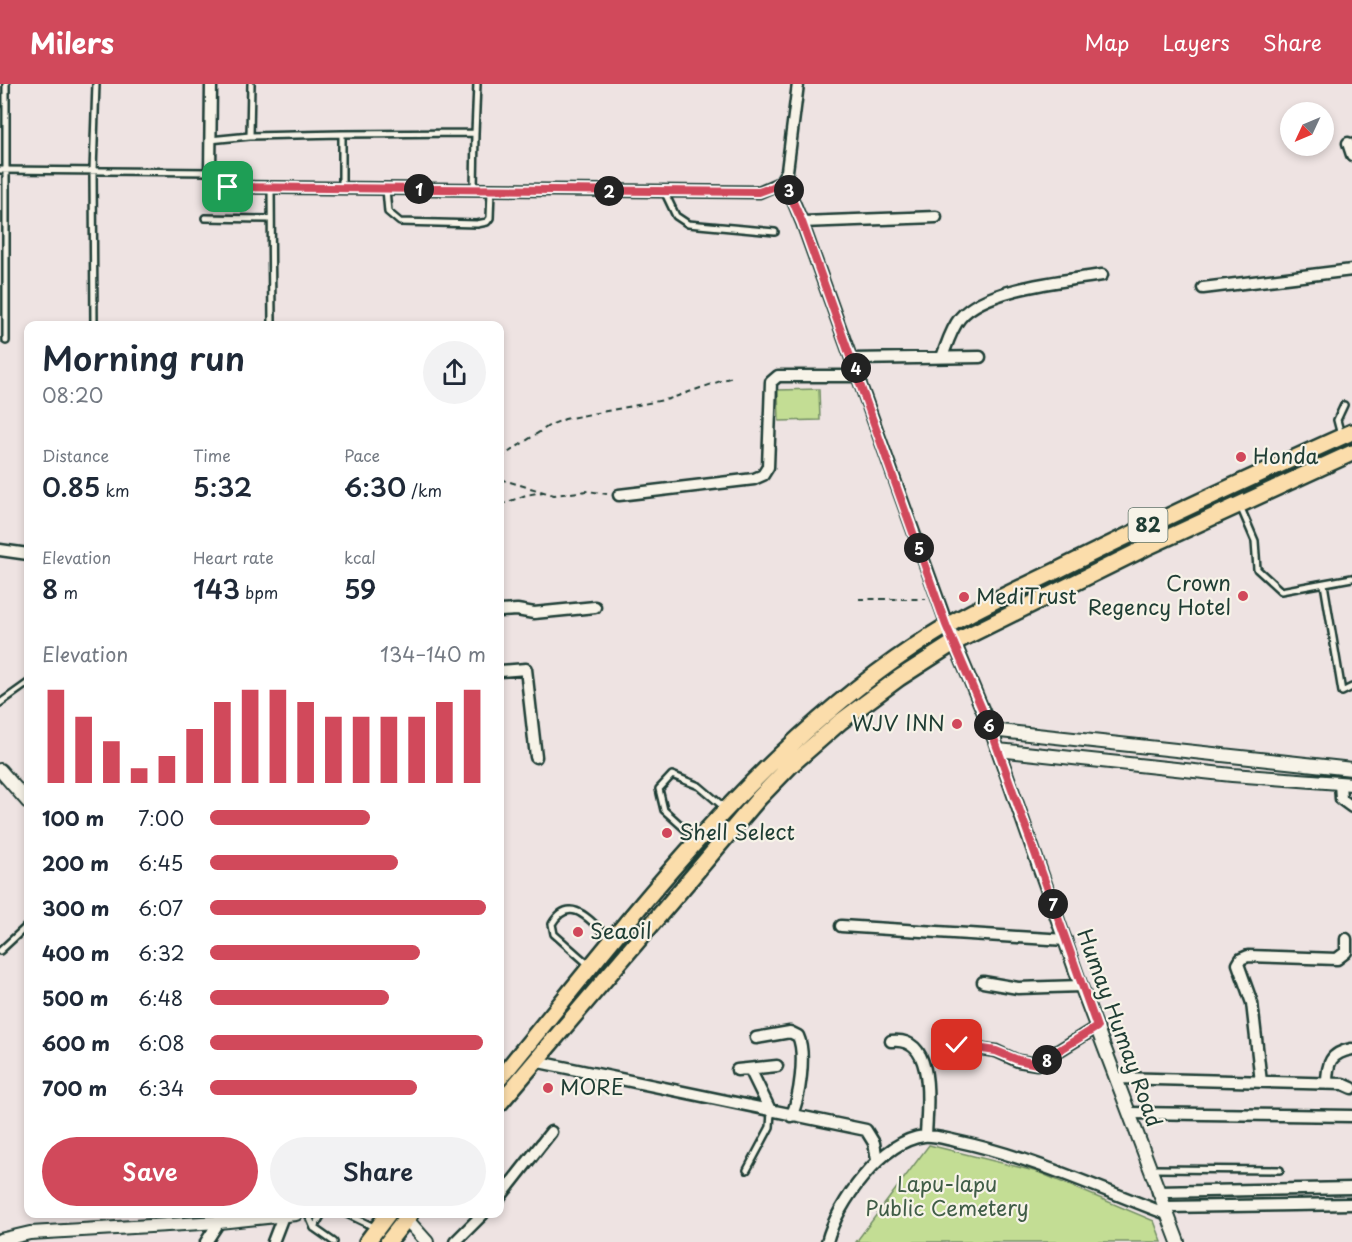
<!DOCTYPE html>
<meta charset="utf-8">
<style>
body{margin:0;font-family:"Playpen Sans",sans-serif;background:#f2f2f3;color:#1f2937;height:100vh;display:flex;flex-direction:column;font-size:22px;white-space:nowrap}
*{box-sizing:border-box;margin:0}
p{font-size:20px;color:#747a83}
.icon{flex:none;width:33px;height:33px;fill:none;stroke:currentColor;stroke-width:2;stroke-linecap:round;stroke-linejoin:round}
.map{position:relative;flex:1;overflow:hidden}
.details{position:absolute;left:24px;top:237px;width:480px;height:897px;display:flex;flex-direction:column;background:#fff;border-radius:12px;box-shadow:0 3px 9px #0003}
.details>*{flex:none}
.needle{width:39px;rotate:226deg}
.tools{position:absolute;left:1280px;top:18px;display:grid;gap:12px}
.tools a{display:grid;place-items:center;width:54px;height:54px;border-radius:50%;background:#fff;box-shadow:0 3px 9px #0003;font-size:30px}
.pin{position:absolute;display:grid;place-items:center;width:51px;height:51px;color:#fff;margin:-26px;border-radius:12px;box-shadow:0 3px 9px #0006}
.km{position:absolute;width:30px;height:30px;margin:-15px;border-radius:50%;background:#222;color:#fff;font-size:16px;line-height:30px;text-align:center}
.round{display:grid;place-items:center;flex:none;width:63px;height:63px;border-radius:32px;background:#f2f2f3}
.summary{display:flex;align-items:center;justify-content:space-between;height:102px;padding:0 18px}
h1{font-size:33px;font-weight:600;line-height:45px}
.metrics{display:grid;grid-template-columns:repeat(3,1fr);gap:9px;height:102px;padding:6px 18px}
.metrics div{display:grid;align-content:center}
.metrics b{font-size:26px;font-weight:600}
.metrics small{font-size:16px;font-weight:400}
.metrics p{font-size:16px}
.chart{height:168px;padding:12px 18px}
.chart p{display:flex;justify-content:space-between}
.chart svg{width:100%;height:108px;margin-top:6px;stroke:#d1495b;stroke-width:6}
.button{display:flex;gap:12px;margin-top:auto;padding:12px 18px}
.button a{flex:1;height:69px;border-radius:36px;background:#d1495b;color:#fff;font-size:24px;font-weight:600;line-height:69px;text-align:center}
.button a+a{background:#f2f2f3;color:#1f2937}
ul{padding:0 18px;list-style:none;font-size:20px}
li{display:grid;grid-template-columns:96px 72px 1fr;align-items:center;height:45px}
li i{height:15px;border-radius:8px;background:#d1495b}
header{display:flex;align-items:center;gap:36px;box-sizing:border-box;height:84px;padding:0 30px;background:#d1495b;color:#fff}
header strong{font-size:28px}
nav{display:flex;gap:33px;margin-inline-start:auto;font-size:21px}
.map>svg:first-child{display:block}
</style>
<header>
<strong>Milers</strong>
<nav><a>Map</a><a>Layers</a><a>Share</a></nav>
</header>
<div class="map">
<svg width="1352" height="1158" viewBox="0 0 1352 1158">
<rect width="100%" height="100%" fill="#eee3e2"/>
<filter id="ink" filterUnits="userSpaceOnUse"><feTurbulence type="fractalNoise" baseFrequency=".0167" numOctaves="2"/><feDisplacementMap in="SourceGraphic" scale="12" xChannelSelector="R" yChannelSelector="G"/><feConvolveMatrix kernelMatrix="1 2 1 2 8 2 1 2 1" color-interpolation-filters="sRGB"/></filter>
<g filter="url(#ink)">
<!-- green -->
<path fill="#c3dd94" stroke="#718d64" stroke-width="1.5" d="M819,305L820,336L779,337L778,306Z
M929,1061L1038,1088L1154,1137L1162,1158H856Z"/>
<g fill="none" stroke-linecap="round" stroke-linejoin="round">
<defs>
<path id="service" d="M6,0V257
M251,0L250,52L342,50V104
M342,50L475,49L477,0
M210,56L250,52
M0,86L210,88
M271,103L272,242
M386,105L388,128L400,138L477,140L487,138L490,134L491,106
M474,105L475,49
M664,107L676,132L688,140L775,148
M205,134L271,135
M94,242L93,87L96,0
M1341,351L1337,336L1344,321
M1240,422L1255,457L1257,485L1281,507L1352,494
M1324,500L1342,608L1352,603
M0,619L28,599
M695,754L664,726L659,705L672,691L699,702L725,724
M0,867L28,841
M589,881L554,850L552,840C571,808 592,839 611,856
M1152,1085L1280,1086
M747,1086L770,1043L771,1028
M308,1130L314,1144
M322,1130L314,1144L334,1158
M347,1130L376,1144"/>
<path id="minor" d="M211,0L210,88L220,101L228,103L759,108L780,99L787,87L798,0
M1348,59L1352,71
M784,95L802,138L947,541
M802,138L936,133
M1203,204L1352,186
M942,273C947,260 951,245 960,234C985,204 1064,197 1102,191
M852,275L980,273
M619,411L754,395L763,391L768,383L771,298L778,292H858
M0,466L28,470
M500,527L517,526L534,529L595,523
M500,587L526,585L536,673
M1340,699L1341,715L1352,723
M841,842L1066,856
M983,898L1018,904L1081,902
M756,954L790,948L798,952C806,969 800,1015 791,1032
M891,957C937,951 927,1024 926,1051
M957,961L996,967L1018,977L1037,980L1097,943
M534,977L866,1046L874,1059L877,1076
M750,985L771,1028
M737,986L777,982
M1117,994L1343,1000L1352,1004
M1261,998L1252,919L1238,880L1241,875L1248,872L1337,875L1346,868V855
M1327,1000C1327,979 1330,969 1352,965
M1130,1029L1352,1032
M1158,1108L1352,1104
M500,1113L551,1048
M1165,1123L1352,1120
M206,1158L219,1138
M273,1158L283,1132
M455,1158L483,1130
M827,1158C837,1119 882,1057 924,1052C934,1051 946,1055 956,1057C1028,1072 1098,1104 1167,1130"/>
<path id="tertiary" d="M947,541L991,646L1081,902L1178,1158
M991,646L1352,685
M998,666L1232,691L1352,700
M0,686L28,718
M402,1130L427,1158
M0,1156L30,1149L219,1138L296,1130"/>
<path id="primary" d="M500,994C627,840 747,674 915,562C960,531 1011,509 1060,485C1156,437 1254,392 1352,348
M500,1019L759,714L791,681L840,638L899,594L955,558L1145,464L1352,369
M367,1158L388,1130
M388,1158L410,1130"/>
</defs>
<!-- service casing -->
<use href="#service" stroke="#1f3d34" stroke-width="10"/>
<!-- minor casing -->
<use href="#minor" stroke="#1f3d34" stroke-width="15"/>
<!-- tertiary casing -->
<use href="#tertiary" stroke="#1f3d34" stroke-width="16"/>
<!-- primary casing -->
<use href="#primary" stroke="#1f3d34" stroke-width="20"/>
<!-- path -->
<path stroke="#1f3d34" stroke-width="2" stroke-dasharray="6 4.5" stroke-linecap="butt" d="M500,374L550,341L565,335L669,315L735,292
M500,395L554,411L588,407L607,410
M500,421L526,411L543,408
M859,515H926"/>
<!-- service -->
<use href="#service" stroke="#f7f3e8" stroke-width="5"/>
<!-- minor -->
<use href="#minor" stroke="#f7f3e8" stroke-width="10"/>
<!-- tertiary -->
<use href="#tertiary" stroke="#f7f3e8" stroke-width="12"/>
<!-- primary -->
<use href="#primary" stroke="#fbddab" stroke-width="15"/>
</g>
</g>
<g fill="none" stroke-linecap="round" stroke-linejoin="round" filter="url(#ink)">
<defs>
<path id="route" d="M228,103L759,108L773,103L783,95L802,138L946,541L991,646L1097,943L1037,980L1018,976L996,967L957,961"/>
</defs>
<!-- route casing -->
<use href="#route" stroke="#fff" stroke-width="12"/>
<!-- route -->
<use href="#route" stroke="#d1495b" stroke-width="8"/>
</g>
<!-- markers -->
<g fill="#d1495b" stroke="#f7f3e8" stroke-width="2">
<circle cx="1241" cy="373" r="6"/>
<circle cx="1243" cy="512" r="6"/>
<circle cx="964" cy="513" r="6"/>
<circle cx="957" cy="640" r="6"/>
<circle cx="667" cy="749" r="6"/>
<circle cx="578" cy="848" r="6"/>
<circle cx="548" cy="1004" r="6"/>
</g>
<g text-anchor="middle" stroke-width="4.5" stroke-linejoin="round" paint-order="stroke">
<!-- shield labels -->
<rect fill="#f7f3e8" stroke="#60746a" stroke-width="1.5" x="1128.5" y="424" width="39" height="34" rx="4.5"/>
<g font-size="20" font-weight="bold" fill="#1f3d34">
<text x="1148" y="448">82</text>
</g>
<!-- poi labels -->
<g font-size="21" fill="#1f3d34" stroke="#f7f3e8" text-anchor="start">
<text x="1253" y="380">Honda</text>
<text x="1231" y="507" text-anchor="end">Crown<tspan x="1231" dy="24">Regency Hotel</tspan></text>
<text x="976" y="520">MediTrust</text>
<text x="945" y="647" text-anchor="end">WJV INN</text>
<text x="679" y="756">Shell Select</text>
<text x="590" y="855">Seaoil</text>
<text x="560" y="1011">MORE</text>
</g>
<!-- street labels -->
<g font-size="21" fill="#1f3d34" stroke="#f7f3e8">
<text transform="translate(1119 944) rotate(70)" y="7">Humay Humay Road</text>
</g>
<!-- park labels -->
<g font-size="21" fill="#405d47" stroke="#f7f3e8">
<text x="947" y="1108">Lapu-lapu<tspan x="947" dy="24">Public Cemetery</tspan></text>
</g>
</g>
</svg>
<div class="tools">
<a><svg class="needle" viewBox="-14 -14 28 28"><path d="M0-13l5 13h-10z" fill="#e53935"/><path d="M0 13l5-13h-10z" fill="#747a83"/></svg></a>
</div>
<div class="pin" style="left:228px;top:103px;background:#1e9e55"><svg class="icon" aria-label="arrive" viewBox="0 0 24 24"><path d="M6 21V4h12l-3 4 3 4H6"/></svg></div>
<div class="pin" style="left:957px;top:961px;background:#d93025"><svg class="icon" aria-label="check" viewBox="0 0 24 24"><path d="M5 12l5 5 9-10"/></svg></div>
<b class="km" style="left:419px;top:105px">1</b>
<b class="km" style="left:609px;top:107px">2</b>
<b class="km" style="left:789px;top:106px">3</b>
<b class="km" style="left:856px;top:284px">4</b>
<b class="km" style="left:919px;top:464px">5</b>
<b class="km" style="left:989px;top:641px">6</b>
<b class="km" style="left:1053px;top:820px">7</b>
<b class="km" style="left:1047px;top:976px">8</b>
<section class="details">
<div class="summary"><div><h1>Morning run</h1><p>08:20</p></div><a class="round"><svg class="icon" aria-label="share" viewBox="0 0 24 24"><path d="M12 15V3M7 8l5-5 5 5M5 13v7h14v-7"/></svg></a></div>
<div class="metrics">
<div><p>Distance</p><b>0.85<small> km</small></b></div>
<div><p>Time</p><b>5:32</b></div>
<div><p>Pace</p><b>6:30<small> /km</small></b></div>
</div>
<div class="metrics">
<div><p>Elevation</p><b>8<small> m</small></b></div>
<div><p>Heart rate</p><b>143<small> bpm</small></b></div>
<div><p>kcal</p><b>59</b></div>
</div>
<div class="chart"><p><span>Elevation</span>134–140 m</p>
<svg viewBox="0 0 160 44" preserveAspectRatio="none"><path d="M5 44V6M15 44V17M25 44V27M35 44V38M45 44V33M55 44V22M65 44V11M75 44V6M85 44V6M95 44V11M105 44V17M115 44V17M125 44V17M135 44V17M145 44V11M155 44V6"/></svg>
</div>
<ul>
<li><b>100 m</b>7:00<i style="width:58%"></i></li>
<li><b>200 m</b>6:45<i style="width:68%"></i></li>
<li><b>300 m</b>6:07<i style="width:100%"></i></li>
<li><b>400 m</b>6:32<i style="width:76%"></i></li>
<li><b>500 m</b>6:48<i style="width:65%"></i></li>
<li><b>600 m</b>6:08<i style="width:99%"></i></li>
<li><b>700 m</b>6:34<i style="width:75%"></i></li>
</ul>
<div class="button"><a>Save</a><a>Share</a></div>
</section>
</div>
